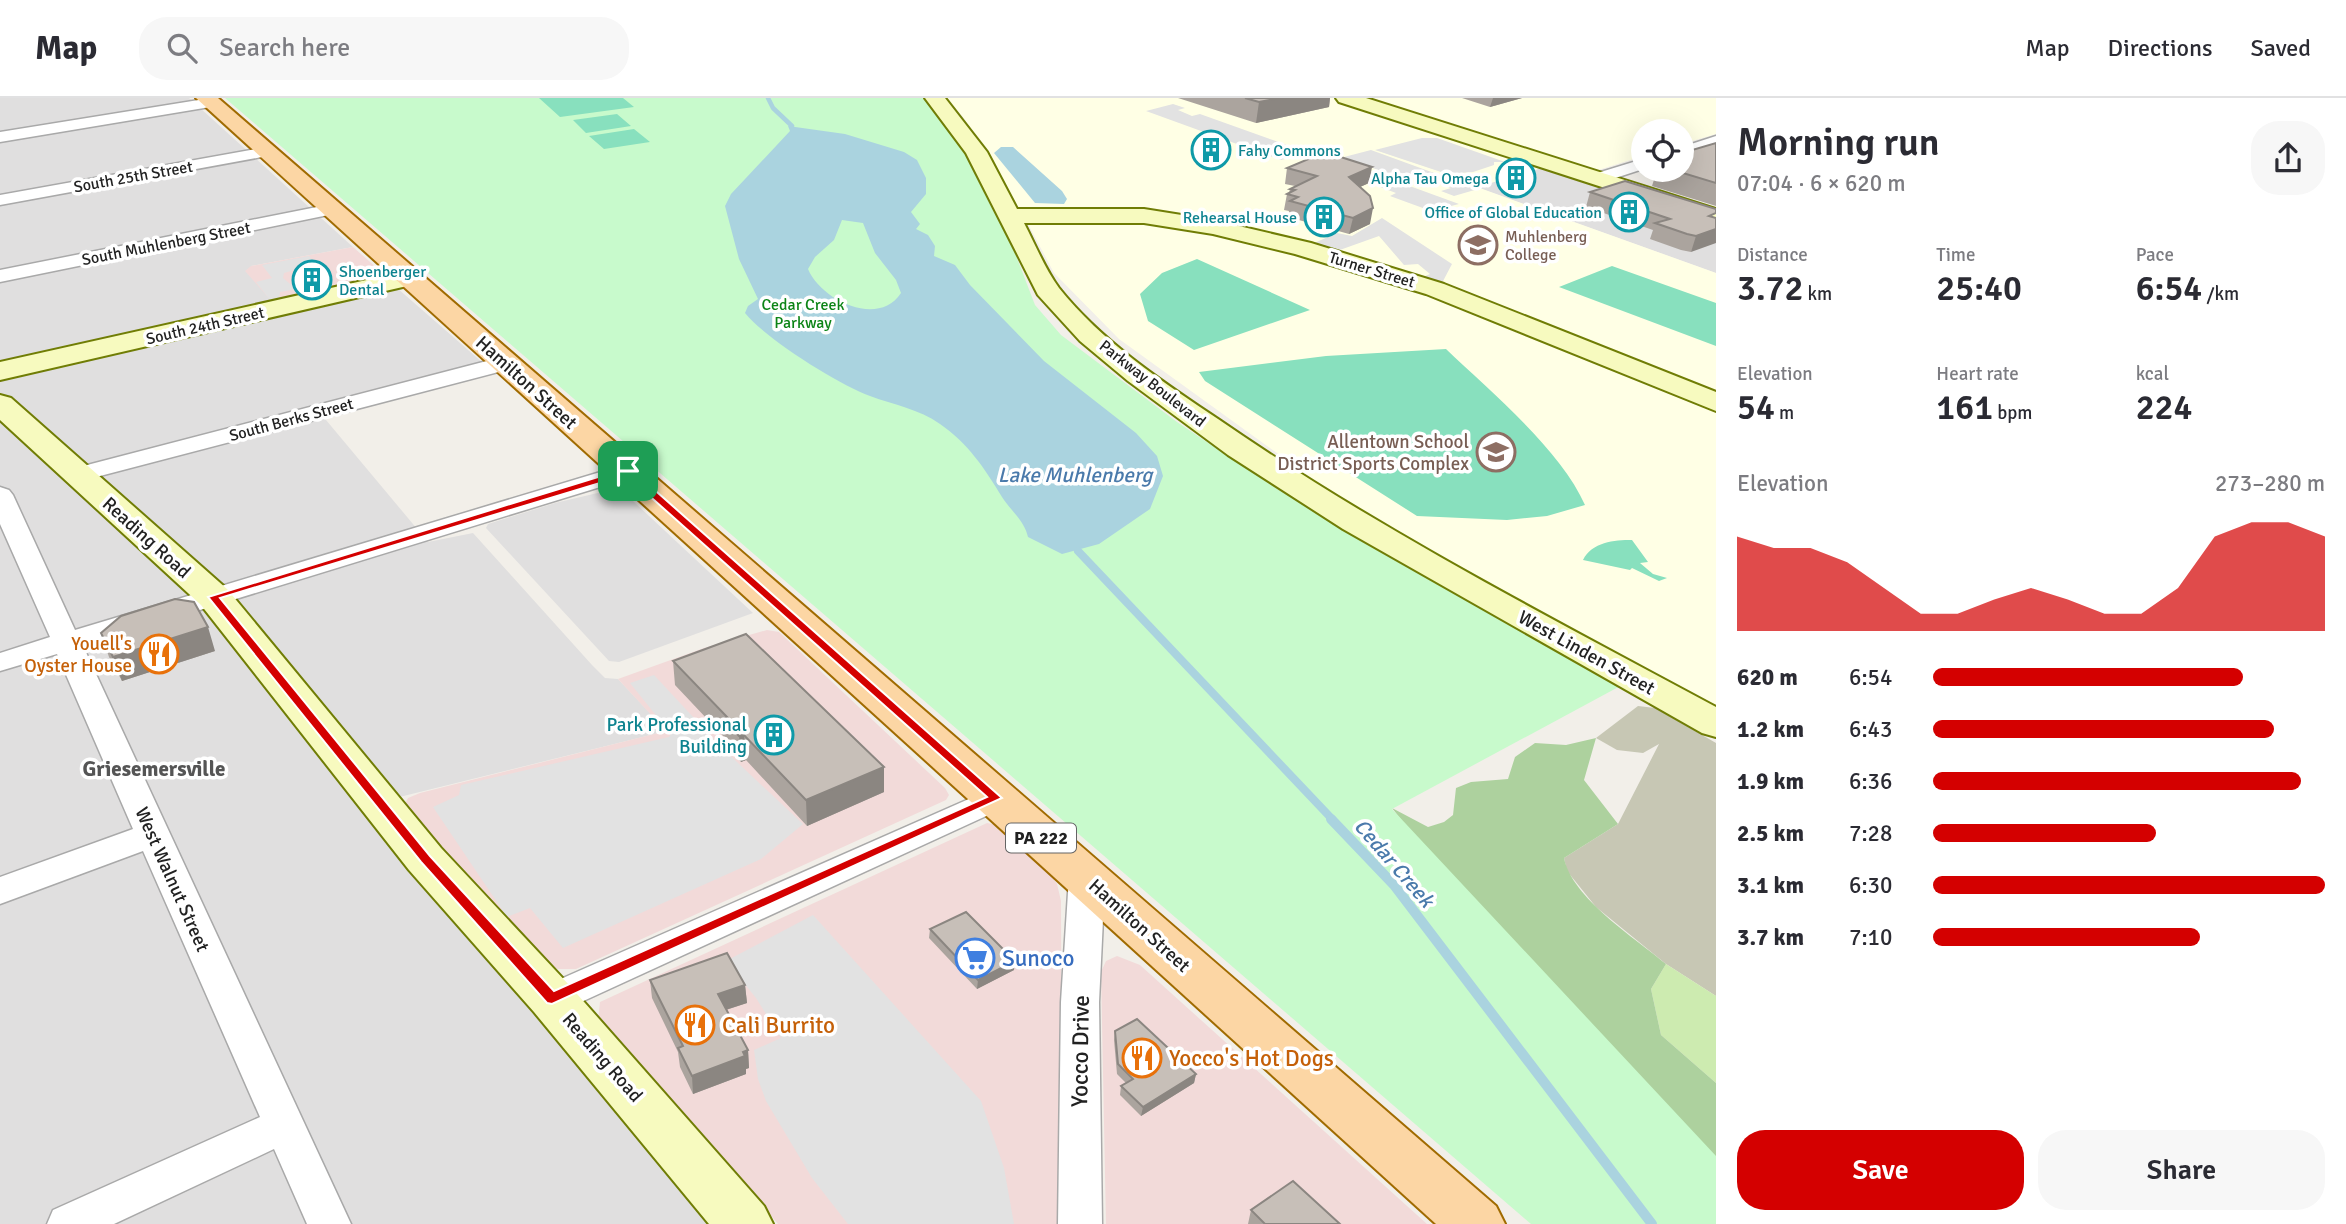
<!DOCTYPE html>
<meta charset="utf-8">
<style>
body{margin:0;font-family:Signika,sans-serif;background:#f7f7f7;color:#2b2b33;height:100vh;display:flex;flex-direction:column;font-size:26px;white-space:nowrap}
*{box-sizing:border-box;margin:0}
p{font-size:23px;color:#7c7c81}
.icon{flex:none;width:38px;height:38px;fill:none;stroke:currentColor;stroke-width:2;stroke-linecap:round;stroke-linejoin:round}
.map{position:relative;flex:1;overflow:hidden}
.drawer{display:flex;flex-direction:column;background:#fff;width:630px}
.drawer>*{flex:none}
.controls{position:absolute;left:1631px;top:21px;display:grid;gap:14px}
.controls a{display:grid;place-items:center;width:63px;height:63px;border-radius:50%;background:#fff;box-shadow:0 7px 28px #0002;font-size:35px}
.pin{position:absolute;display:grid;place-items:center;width:60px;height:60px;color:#fff;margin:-30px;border-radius:14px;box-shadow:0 4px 10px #0006}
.round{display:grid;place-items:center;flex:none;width:74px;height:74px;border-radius:28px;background:#f7f7f7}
.summary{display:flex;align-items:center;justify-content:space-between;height:119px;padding:0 21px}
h1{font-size:38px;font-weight:600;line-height:52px}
.figures{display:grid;grid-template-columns:repeat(3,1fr);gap:10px;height:119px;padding:7px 21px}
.figures div{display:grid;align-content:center}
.figures b{font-size:35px;font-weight:600}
.figures small{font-size:19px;font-weight:400}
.figures p{font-size:19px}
.chart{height:196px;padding:14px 21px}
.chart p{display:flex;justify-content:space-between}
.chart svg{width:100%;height:126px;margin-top:7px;fill:#d40000;opacity:.7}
.primary-button{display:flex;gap:14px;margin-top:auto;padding:14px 21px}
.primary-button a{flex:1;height:80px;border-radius:28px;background:#d40000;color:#fff;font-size:28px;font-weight:600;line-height:80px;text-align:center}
.primary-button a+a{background:#f7f7f7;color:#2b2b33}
ul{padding:0 21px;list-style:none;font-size:23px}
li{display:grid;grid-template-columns:112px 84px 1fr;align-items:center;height:52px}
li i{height:18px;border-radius:9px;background:#d40000}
header{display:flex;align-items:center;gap:42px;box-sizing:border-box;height:98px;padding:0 35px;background:#fff;border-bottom:2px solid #e1e1e2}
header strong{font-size:33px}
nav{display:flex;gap:38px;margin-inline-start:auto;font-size:24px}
.search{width:490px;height:63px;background:#f7f7f7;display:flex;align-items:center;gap:18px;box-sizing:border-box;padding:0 24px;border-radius:28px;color:#7c7c81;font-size:26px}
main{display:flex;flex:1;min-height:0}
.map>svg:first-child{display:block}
</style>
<header>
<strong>Map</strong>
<div class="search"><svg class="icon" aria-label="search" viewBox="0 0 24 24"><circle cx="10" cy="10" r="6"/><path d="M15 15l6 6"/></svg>Search here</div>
<nav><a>Map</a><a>Directions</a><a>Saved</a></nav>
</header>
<main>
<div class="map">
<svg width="1716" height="1126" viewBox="0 0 1716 1126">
<rect width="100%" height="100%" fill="#f2efe9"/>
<!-- residential -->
<path fill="#e0dfdf" d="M0,0H189L353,149L251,168L274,206L0,268Z
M1548,68L1716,123V175L1476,89Z
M397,190L483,265L316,310L428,444L473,435L592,567L605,580L618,581L667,633L367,707L714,1126H0V280Z
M619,390L753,515L619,564L609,563L486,430L488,426L555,405Z"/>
<!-- commercial -->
<path fill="#f2dad9" d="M353,149L385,177L383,180L274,206L245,173L251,168Z
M767,532L779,534L945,690L949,697L946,702L576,871H558L538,863L402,712L408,700L420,695L666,633L618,581L704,550Z
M987,725L997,727L1045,769L1057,786L1061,803L1062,1126H778L702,1036L598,923L600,904Z
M1117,858L1140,867L1427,1126H1106L1101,874L1106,863Z"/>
<!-- education -->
<path fill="#ffffe5" d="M946,0H1716V36L1682,46V33H1643V58L1595,73L1559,65L1477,89L1716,175V295L1447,187L1321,148L1176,116L1130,110L1037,113L1017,109L988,56L963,19Z
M1136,119L1276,149L1419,192L1716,312V610L1384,428L1335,397L1119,241L1054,175L1028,126L1035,122Z"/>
<!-- construction -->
<path fill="#c7c7b4" d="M1638,608L1655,610L1716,645V898L1666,866L1596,809L1567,773L1564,760L1618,726L1659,646L1643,655L1617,652L1596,640Z"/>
<!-- grass -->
<path fill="#cdebb0" d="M1666,866L1716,898V985L1661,937L1651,891Z"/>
<!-- forest -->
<path fill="#add19e" d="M1596,640L1584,682L1618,726L1564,760C1572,800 1635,840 1666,866L1651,891L1661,937L1716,985V1126L1392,710L1428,729L1444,724L1453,717L1456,690L1471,684L1508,681L1515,659L1535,645L1566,647Z"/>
<!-- park -->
<path fill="#c8facc" d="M225,0H923L958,43L1015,155L1035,207L1061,237L1177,324L1277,391L1624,586L1392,711L1716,1058V1126H1531Z"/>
<!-- pitch -->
<path fill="#88e0be" d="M539,0H623L634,9L560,19Z
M617,16L631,28L586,35L573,22Z
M634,31L650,44L604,51L589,38Z
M1197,161L1310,212L1194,252L1148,223L1140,196L1162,175Z
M1612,168L1716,205V248L1559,189Z
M1446,251C1490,293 1561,352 1585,407L1547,418L1507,422L1417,418L1205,283L1199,274L1326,258Z
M1632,442L1648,464L1640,465L1653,476L1667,480L1659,483L1632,470L1630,472L1583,462C1592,444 1614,442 1632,442Z"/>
<!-- parking -->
<path fill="#e2e2e2" d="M1173,6L1185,10L1178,12L1192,18L1200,16L1309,55L1281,62L1146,13Z
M1422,40H1437L1505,64H1494V67L1473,74L1447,76L1375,52Z
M1371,52L1478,91L1454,98L1441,93L1451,90L1414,77L1399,80L1344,59Z
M1341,63L1459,106L1431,113L1390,98L1396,95L1380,89V82L1332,65Z
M1382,120L1452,166L1442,185L1423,179L1430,176L1418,166L1404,167L1379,138L1337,153L1312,146L1337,135L1352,138Z
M309,158L315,166L284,175L283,180L296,191L280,194L279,202L271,203L256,184L272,180L262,167Z
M654,577L721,649L803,726L761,761L563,850L530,810L507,819L433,709L459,697L461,687L669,639L671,636L630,585Z
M813,817L981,1003L1004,1070L1014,1126H848L812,1080L766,1003L758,981L754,952L781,940L756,900L726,863Z"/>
<!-- water -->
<path fill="#aad3df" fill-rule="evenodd" d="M788,28L845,36L904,54L917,62L926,80V96L911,114L920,126L916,131L928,137L935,148L934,158L955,167L970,187L1044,263L1136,335L1157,358L1163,378L1150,411L1099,446L1062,456L1028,439C1024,422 1011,413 1002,399C985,371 968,345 940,326C919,311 894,307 870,298C838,286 766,241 745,215L748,208L758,201L739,161L725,108L731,96L790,33ZM842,122L863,125L875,155L896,182L901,195C878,230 821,202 808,171L815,159L834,142Z
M1001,49H1013L1062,93L1067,101L1064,106L1035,105L994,55Z"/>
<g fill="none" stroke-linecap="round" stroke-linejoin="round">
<!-- stream-far2 -->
<path stroke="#aad3df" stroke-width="4.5" d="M768,0L773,10L792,28"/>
<!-- stream-far1 -->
<path stroke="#aad3df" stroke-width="8" d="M1078,453L1333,722"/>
<!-- stream -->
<path stroke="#aad3df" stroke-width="10" d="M1331,721L1394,787L1652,1126"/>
<defs>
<path id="street" d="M211,0L219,5L216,8L0,44V34Z
M1716,38V48L1682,59V49Z
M267,49L273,51V57L0,107V97Z
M1643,61V71L1597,86L1588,81L1591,77Z
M332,106L338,107L341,111L338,115L0,184V172Z
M506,258L514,260L517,265L514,270L77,384L68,382L65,377L68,372Z
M627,366L636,368L639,373L636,378L83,548L351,1126H307L274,1051L114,1126H47L53,1112L260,1019L143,753L0,806V779L133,731L57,556L0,573V555L50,539L0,426V389L9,392L13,397L75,532Z
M996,689L1008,692L1013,700L1008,708L566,911L552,916L538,911L533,901L538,891Z
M1087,767L1100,770L1105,779L1099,904L1102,1126H1058L1061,904L1069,779L1074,770Z"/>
<path id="secondary" d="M925,0H945L987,54L1017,111H1144L1213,122L1311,145L1444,186L1716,294V313L1426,196L1295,156L1213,136L1144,125H1024C1035,146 1045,171 1059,190C1101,243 1163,284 1218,321C1376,430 1547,518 1716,609V639L1702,635L1343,431L1228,357L1128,283L1080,243L1038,197L966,55Z
M1336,0H1366L1716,111V126L1339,4Z
M411,172L420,175L424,180L420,185L0,282V264Z
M0,297L11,300L227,491L441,750L570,888L764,1108L773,1126H709L534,914L409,772L201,507L0,322Z"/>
<path id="primary" d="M196,0H218L1496,1108L1505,1126H1436Z"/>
</defs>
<!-- street casing -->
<use href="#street" stroke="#a9a9a9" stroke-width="3"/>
<!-- secondary casing -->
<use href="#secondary" stroke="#707d05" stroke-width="4"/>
<!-- primary casing -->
<use href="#primary" stroke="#a06b00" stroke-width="4"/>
<!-- street -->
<use href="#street" fill="#fff" fill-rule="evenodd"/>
<!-- secondary -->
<use href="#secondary" fill="#f7fabf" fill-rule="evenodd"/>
<!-- primary -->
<use href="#primary" fill="#fcd6a4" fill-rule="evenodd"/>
</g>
<!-- wall -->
<path fill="#aba49e" d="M1178,0H1330L1329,9L1256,25Z
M1462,0H1522L1490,9Z
M1716,45V108L1652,88L1657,72H1682Z
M1287,70L1369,85L1360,89L1370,126L1349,136L1288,119L1289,113L1284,112L1287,96L1289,95L1290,91L1295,88L1285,86Z
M1590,94L1716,111L1691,154L1681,152L1650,141L1653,132L1586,109Z
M101,535L215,553L122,583L109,559Z
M673,563L884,669V694L807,728L746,662L741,664L726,647L725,640L675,587Z
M930,831L1014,872L977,891L929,840Z
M650,882L745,887L747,905L726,912L748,952L749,970L746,971V976L693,996L680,969L678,954L652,900Z
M1115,933L1196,976L1194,985L1141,1018L1120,997L1121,988L1126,985L1117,976L1114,942Z
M1251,1112L1340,1126H1248Z"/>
<!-- shaded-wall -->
<path fill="#8b8681" d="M1280,0H1330L1329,9L1256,25L1259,4Z
M1493,0H1522L1490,9Z
M1372,69L1369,85L1346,95L1349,79Z
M1373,110L1370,126L1349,136L1353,120Z
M1716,131V145L1691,154L1696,138Z
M208,529L215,553L122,583L113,559Z
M744,637L746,662L741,664L739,638Z
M884,669V694L807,728L806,702Z
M1015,863L1014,872L977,891L978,882Z
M745,887L747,905L719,914L718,896Z
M748,952L749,970L746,971V976L693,996L692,978Z
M1196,976L1194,985L1141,1018L1143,1009Z"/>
<!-- building -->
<path fill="#c7bfb8" stroke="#8b8681" stroke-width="2" d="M1245,0H1280L1259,4Z
M1716,45V85L1673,72H1682V55Z
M1325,54L1372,69L1349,79L1370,98L1373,110L1353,120L1290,103L1298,99L1287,96L1295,92L1290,91L1317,78L1287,70Z
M1625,83L1716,111V115L1709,118L1716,120V131L1696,138L1687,136L1655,125L1670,121L1590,94Z
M175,501L194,504L208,529L113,559L101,535L121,518Z
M746,536L884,669L806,702L744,637L739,638L724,622L728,620L673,563Z
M966,814L1015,863L978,882L930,831Z
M727,855L745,887L718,896L748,952L743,954L745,958L692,978L678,950L683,948L650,882Z
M1137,921L1196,976L1143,1009L1121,988L1133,981L1118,966L1115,933Z
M1293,1083L1340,1126H1265L1251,1112Z"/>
<!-- route -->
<path fill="#d40000" stroke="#fff" stroke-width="2" fill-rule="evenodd" d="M624,371H631L1002,700L552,906L547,905L421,764L208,499ZM626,377L987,699L554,893L430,758L220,500Z"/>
<!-- icons -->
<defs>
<symbol id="building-ring" viewBox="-11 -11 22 22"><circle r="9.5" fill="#fff" stroke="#0f9aa8" stroke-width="1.5"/><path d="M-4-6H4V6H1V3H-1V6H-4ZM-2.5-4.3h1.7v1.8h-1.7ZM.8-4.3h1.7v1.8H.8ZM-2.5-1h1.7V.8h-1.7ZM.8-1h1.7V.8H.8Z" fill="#0f9aa8"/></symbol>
<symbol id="university-ring" viewBox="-11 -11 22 22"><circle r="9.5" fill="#fff" stroke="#8d6e63" stroke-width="1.5"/><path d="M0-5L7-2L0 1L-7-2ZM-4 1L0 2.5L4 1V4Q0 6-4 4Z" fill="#8d6e63"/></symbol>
<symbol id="school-ring" viewBox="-11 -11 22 22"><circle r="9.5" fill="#fff" stroke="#8d6e63" stroke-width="1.5"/><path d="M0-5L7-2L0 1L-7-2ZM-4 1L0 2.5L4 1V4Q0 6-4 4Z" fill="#8d6e63"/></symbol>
<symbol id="restaurant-ring" viewBox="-11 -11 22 22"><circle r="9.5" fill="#fff" stroke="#e8710a" stroke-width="1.5"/><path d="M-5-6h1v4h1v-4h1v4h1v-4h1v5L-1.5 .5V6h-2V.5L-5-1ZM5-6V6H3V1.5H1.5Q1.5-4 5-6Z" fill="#e8710a"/></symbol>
<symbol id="supermarket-ring" viewBox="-11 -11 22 22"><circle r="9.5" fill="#fff" stroke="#3f7fe0" stroke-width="1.5"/><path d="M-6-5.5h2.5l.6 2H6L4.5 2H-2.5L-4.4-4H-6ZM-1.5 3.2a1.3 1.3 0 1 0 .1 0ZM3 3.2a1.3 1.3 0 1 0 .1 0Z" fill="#3f7fe0"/></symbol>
</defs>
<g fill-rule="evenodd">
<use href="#building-ring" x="1189" y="30" width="44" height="44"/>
<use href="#building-ring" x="1494" y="58" width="44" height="44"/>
<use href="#building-ring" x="1607" y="92" width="44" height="44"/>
<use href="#building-ring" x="1302" y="97" width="44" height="44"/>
<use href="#university-ring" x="1456" y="125" width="44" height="44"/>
<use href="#building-ring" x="290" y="160" width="44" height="44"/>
<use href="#school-ring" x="1474" y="332" width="44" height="44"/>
<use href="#restaurant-ring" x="137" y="534" width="44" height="44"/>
<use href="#building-ring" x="752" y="615" width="44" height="44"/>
<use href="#supermarket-ring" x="953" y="838" width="44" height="44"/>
<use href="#restaurant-ring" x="673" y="905" width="44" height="44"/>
<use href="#restaurant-ring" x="1120" y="938" width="44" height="44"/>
</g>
<g text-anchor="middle" stroke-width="7" stroke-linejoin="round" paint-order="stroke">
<!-- far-culture labels -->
<g font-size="16" fill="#0d838f" stroke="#fff" text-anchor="end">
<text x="1238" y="58" text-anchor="start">Fahy Commons</text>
<text x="1489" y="86">Alpha Tau Omega</text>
<text x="1602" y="120">Office of Global Education</text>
<text x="1297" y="125">Rehearsal House</text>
<text x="339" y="179" text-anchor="start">Shoenberger<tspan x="339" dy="18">Dental</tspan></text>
</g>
<!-- far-street labels -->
<g font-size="16" fill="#222" stroke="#fff">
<text transform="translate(133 78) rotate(-10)" y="6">South 25th Street</text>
<text transform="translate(166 145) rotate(-11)" y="6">South Muhlenberg Street</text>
<text transform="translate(1372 171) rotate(17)" y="6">Turner Street</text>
<text transform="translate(205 227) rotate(-13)" y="6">South 24th Street</text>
<text transform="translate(1153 285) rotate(38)" y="6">Parkway Boulevard</text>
<text transform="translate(291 321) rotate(-15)" y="6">South Berks Street</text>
</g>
<!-- far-education labels -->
<g font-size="16" fill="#785e54" stroke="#fff" text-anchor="start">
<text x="1505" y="144">Muhlenberg<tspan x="1505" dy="18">College</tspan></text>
</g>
<!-- far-park labels -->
<g font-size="16" fill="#0c8416" stroke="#fff">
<text x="803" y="212">Cedar Creek<tspan x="803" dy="18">Parkway</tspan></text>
</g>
<!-- shield labels -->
<rect fill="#fff" stroke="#646464" stroke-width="2" x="1006" y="725.5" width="70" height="29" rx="5"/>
<g font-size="18" font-weight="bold" fill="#222">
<text x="1041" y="746">PA 222</text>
</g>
<!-- street labels -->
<g font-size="19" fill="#222" stroke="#fff">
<text transform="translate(527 284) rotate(42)" y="7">Hamilton Street</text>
<text transform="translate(147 439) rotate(42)" y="7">Reading Road</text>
<text transform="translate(1587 554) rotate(29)" y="7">West Linden Street</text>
<text transform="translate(173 781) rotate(66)" y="7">West Walnut Street</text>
<text transform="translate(1140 827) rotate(42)" y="7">Hamilton Street</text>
<text transform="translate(603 959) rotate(49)" y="7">Reading Road</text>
</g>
<!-- education labels -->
<g font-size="19" fill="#785e54" stroke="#fff" text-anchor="end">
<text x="1469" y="350">Allentown School<tspan x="1469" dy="22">District Sports Complex</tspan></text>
</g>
<!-- food labels -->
<g font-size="19" fill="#c56008" stroke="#fff" text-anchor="end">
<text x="132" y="552">Youell's<tspan x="132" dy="22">Oyster House</tspan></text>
</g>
<!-- culture labels -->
<g font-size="19" fill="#0d838f" stroke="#fff" text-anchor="end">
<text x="747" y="633">Park Professional<tspan x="747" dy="22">Building</tspan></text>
</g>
<!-- water labels -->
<g font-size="21" font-style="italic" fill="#4a7aab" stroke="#fff">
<text x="1075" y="384">Lake Muhlenberg</text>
<text transform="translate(1394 765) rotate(49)" y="7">Cedar Creek</text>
</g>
<!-- neighbourhood labels -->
<g font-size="21" font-weight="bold" fill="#555" stroke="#fff">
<text x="154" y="678">Griesemersville</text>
</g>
<!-- near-shop labels -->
<g font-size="23" fill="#366cbe" stroke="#fff" text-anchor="start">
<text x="1002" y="868">Sunoco</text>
</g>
<!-- near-food labels -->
<g font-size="23" fill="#c56008" stroke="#fff" text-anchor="start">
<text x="722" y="935">Cali Burrito</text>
<text x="1169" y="968">Yocco's Hot Dogs</text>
</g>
<!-- near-street labels -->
<g font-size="23" fill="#222" stroke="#fff">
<text transform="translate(1080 953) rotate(-89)" y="8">Yocco Drive</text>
</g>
</g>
</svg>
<div class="controls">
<a><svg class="icon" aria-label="locate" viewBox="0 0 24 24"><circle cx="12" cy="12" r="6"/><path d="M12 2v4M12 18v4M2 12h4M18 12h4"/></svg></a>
</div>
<div class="pin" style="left:628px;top:373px;background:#1e9e55"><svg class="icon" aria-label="arrive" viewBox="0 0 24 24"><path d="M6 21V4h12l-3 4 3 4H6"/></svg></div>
</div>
<section class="drawer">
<div class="summary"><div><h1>Morning run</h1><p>07:04 · 6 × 620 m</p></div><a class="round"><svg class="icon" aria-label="share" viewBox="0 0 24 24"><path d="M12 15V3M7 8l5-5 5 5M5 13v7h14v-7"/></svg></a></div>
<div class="figures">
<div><p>Distance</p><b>3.72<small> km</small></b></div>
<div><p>Time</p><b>25:40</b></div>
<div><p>Pace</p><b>6:54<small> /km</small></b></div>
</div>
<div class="figures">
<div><p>Elevation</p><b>54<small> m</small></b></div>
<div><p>Heart rate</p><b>161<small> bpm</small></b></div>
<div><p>kcal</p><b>224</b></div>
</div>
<div class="chart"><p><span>Elevation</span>273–280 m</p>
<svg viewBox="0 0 160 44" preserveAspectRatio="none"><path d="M0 44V11L10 15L20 15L30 20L40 29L50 38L60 38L70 33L80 29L90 33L100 38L110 38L120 29L130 11L140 6L150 6L160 11V44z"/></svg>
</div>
<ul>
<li><b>620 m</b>6:54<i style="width:79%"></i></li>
<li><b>1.2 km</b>6:43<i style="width:87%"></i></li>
<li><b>1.9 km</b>6:36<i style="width:94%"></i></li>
<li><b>2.5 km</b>7:28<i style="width:57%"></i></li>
<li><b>3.1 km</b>6:30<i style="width:100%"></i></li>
<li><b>3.7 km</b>7:10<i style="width:68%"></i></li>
</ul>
<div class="primary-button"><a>Save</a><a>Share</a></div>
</section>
</main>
